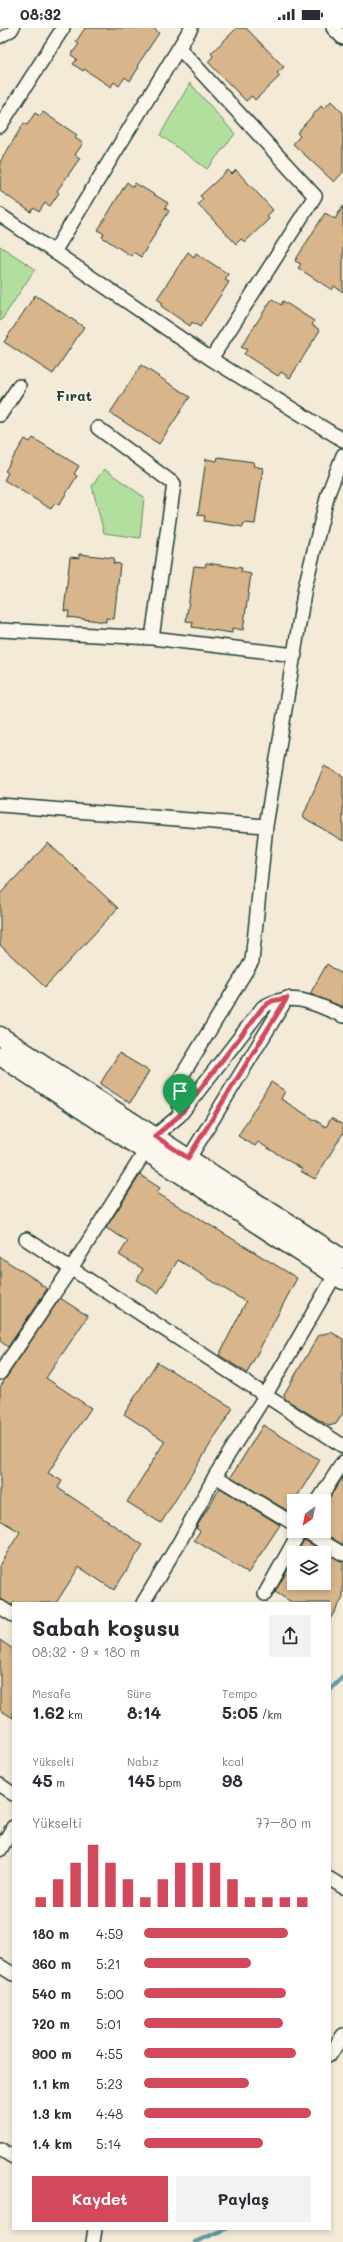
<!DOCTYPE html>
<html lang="tr">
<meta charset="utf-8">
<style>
body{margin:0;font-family:Mali,sans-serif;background:#f2f2f3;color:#2b2b33;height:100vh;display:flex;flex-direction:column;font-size:15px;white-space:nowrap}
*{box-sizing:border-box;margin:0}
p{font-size:13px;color:#7c7c81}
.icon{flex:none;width:22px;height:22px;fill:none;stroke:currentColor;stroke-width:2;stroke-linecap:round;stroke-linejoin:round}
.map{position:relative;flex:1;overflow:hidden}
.details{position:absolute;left:12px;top:1574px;width:319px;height:628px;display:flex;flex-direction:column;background:#fff;border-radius:0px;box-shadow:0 2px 6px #0003}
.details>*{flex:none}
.needle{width:26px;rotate:213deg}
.tools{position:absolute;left:287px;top:1466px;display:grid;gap:8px}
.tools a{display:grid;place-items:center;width:44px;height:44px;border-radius:0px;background:#fff;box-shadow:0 2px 6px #0003;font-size:20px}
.pin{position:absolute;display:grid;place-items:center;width:34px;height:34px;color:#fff;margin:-41px -17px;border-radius:50% 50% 50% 0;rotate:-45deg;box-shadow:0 0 4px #0007}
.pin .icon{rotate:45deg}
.round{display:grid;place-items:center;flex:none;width:42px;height:42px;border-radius:0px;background:#f2f2f3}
.head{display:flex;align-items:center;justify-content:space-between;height:68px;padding:0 20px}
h1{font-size:22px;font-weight:700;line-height:30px}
.metrics{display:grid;grid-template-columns:repeat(3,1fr);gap:6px;height:68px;padding:4px 20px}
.metrics div{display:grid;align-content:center}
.metrics b{font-size:17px;font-weight:700}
.metrics small{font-size:11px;font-weight:400}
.metrics p{font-size:11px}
.chart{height:112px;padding:8px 20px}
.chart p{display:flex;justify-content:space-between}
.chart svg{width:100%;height:72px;margin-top:4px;stroke:#d1495b;stroke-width:6}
.button{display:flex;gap:8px;margin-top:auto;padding:8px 20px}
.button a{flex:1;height:46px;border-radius:0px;background:#d1495b;color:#fff;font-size:16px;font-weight:700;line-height:46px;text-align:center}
.button a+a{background:#f2f2f3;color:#2b2b33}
ul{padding:0 20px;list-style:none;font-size:13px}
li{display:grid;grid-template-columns:64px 48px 1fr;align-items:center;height:30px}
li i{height:10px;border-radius:5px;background:#d1495b}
.status{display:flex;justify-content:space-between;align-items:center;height:28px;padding:0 20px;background:#fff;direction:ltr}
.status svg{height:11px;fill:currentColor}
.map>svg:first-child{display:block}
</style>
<div class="status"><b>08:32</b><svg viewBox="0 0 49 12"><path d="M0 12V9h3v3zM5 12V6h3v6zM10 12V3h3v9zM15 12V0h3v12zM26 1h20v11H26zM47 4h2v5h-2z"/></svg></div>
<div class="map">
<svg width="343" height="2214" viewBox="0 0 343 2214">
<rect width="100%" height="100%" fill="#f4ead8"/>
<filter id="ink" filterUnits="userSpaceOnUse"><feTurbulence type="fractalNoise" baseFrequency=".025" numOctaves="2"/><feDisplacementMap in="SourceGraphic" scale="8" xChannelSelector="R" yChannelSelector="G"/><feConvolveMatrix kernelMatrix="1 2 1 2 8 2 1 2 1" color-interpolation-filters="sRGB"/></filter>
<g filter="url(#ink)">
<!-- green -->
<path fill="#b2df9e" stroke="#688e69" d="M190,55L235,106L207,141L160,107Z
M0,218L35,241L1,293L0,292Z
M104,441L144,469L140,510L104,505L92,458Z"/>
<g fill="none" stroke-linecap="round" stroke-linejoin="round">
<!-- stream -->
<path stroke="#629ca4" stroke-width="4.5" d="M330,1662L343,1649
M195,2214L226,2201"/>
</g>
<!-- building -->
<path fill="#d8b58a" stroke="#1f3d34" d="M85,0H153L159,5L137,38L139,39L130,53L125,49L119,58L114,54L111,59L84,41L83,43L73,36L77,31L71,27L79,16L76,14Z
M237,0H246L284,39L277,45L280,48L255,72L252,68L246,73L208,34L213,28L211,25Z
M331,73L343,85V144L334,154L293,116L300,108L297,105L321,78L324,81Z
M43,84L77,107L75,110L83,115L75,127L80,130L57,163L59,165L50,178L45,175L39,184L34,180L31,184L0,163V134L24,95L27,97L35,85L40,88Z
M228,142L232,146L236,142L273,182L267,188L269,191L245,214L241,211L236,216L198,176L203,171L200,168Z
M127,154L133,159L135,155L168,175L165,180L169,183L141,229L133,224L131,228L102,209L104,206L98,202Z
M343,178V264L334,258L332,262L298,240L301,236L295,233L325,185L335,191Z
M188,224L194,229L196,225L228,246L225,252L229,254L200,299L192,294L190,298L161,278L163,275L157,271Z
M35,267L84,299L53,346L4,314Z
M272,271L281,277L283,273L314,293L312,297L320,302L290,350L281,344L278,348L244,326L247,322L241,319Z
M141,337L190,369L159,416L110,385Z
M33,410L79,438L74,446L77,448L59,477L55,475L51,481L4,452L8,445L5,443L25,411L30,414Z
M218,429L254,434L253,438L263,440L255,496L244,495L243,499L204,493L205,488L198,487L206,431L217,433Z
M79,526L114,530L113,535L120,536L114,591L106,590V594L68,589L69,583H64L70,529L79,530Z
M206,535L242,540L241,544L251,546L243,602L232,600V605L192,599L193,594L186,593L194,538L205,539Z
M324,738L343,748V813L303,789Z
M48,815L118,880L45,959L0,917V866Z
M327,936L343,947V979L310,966Z
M119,1025L149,1043L130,1075L100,1056Z
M271,1054L285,1063L281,1071L326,1099L331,1090L343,1097V1105L315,1151L300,1143L302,1141L258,1114L255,1118L238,1108Z
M140,1147L160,1160L157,1165L297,1250L247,1345L219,1327L246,1274L178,1232L158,1265L137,1252L143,1241L119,1227L128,1213L106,1200Z
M0,1229L41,1255L40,1256L47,1261L8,1319L0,1313Z
M60,1270L88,1288L46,1350L91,1380L48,1445L62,1453L58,1460L143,1517L114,1562L79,1539L56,1575H13V1578L0,1571V1536L20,1504L0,1492V1359Z
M331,1304L343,1311V1385L336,1396L329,1398L285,1371L284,1366L319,1307Z
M157,1334L233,1380L161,1495L127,1474L165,1413L124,1386Z
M263,1397L320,1432L288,1483L231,1449Z
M343,1449V1517L320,1503H324V1478Z
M220,1460L280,1497L248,1545L194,1512L200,1503L196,1500Z
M304,1512L343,1534V1570L330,1591V1575H293L275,1564L294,1530V1555H324V1525H297Z
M0,1612L13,1621V1690L0,1682Z"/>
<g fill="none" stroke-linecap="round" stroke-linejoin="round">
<defs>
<path id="pedestrian" d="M0,10L12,3L14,0"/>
<path id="minor" d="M333,0L343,10
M179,20L315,168L211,331
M0,98L63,0
M0,187L211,331L343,412
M54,224L191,0
M0,387L19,358
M98,400L174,456L152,610
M0,602L152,610L295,627
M0,777L266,798
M180,1087L178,1054L252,933L266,798L305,559L328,466L343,427
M189,1130L287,970
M26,1211L343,1418
M0,1345L72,1239L155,1108L180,1087L263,979C291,962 316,976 343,988
M215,1448L294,1496
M318,1473L343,1434
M305,1503L343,1526
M265,1566L300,1503
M143,1575L180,1513L215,1448L265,1368L335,1247
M0,1579L13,1587
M0,1757L13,1766
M0,1822L13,1799
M330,1851L343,1859
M0,1938L13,1946
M330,2027L343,2007
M0,2121L13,2129
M93,2214L95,2201"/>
<path id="secondary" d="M0,1008L343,1231
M0,1028L343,1252"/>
</defs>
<!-- pedestrian casing -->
<use href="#pedestrian" stroke="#1f3d34" stroke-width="13"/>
<!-- minor casing -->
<use href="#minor" stroke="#1f3d34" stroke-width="16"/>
<!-- secondary casing -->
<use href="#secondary" stroke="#1f3d34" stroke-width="21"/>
<!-- pedestrian -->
<use href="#pedestrian" stroke="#fbf7ec" stroke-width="10"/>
<!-- minor -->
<use href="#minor" stroke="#fbf7ec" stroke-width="13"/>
<!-- secondary -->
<use href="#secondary" stroke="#fbf7ec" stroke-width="18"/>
</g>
</g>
<g fill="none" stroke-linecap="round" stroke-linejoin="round" filter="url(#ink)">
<defs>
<path id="route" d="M287,970L188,1130L155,1108L180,1087L263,979L272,973Z"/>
</defs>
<!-- route casing -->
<use href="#route" stroke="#fff" stroke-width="8"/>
<!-- route -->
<use href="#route" stroke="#d1495b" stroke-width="5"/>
</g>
<g text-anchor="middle" stroke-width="3" stroke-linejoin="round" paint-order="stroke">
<!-- district labels -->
<g font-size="14" font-weight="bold" fill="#1f3d34" stroke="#fbf7ec">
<text x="74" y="373">Fırat</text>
</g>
</g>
</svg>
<div class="tools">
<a><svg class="needle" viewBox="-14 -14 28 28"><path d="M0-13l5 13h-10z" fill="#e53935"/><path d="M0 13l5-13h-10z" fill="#7c7c81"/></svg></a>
<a><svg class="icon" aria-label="layers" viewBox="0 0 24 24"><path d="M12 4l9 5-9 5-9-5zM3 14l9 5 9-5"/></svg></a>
</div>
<div class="pin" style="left:180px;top:1087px;background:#1e9e55"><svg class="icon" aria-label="arrive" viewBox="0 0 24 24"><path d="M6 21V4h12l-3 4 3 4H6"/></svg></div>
<section class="details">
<div class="head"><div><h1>Sabah koşusu</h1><p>08:32 · 9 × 180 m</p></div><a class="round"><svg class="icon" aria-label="share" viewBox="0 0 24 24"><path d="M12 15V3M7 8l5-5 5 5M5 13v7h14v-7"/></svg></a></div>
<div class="metrics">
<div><p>Mesafe</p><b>1.62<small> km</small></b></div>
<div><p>Süre</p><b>8:14</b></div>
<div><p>Tempo</p><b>5:05<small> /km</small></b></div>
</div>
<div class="metrics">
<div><p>Yükselti</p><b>45<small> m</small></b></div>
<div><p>Nabız</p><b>145<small> bpm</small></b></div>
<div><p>kcal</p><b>98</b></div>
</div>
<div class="chart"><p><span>Yükselti</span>77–80 m</p>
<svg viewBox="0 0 160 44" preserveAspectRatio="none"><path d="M5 44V38M15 44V27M25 44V17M35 44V6M45 44V17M55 44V27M65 44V38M75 44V27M85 44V17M95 44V17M105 44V17M115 44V27M125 44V38M135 44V38M145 44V38M155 44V38"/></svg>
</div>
<ul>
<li><b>180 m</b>4:59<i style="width:86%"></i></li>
<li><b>360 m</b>5:21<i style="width:64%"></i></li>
<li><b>540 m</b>5:00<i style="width:85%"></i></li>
<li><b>720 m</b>5:01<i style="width:83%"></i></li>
<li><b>900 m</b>4:55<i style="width:91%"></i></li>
<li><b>1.1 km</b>5:23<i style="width:63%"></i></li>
<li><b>1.3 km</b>4:48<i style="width:100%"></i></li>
<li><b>1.4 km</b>5:14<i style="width:71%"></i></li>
</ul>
<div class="button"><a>Kaydet</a><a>Paylaş</a></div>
</section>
</div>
